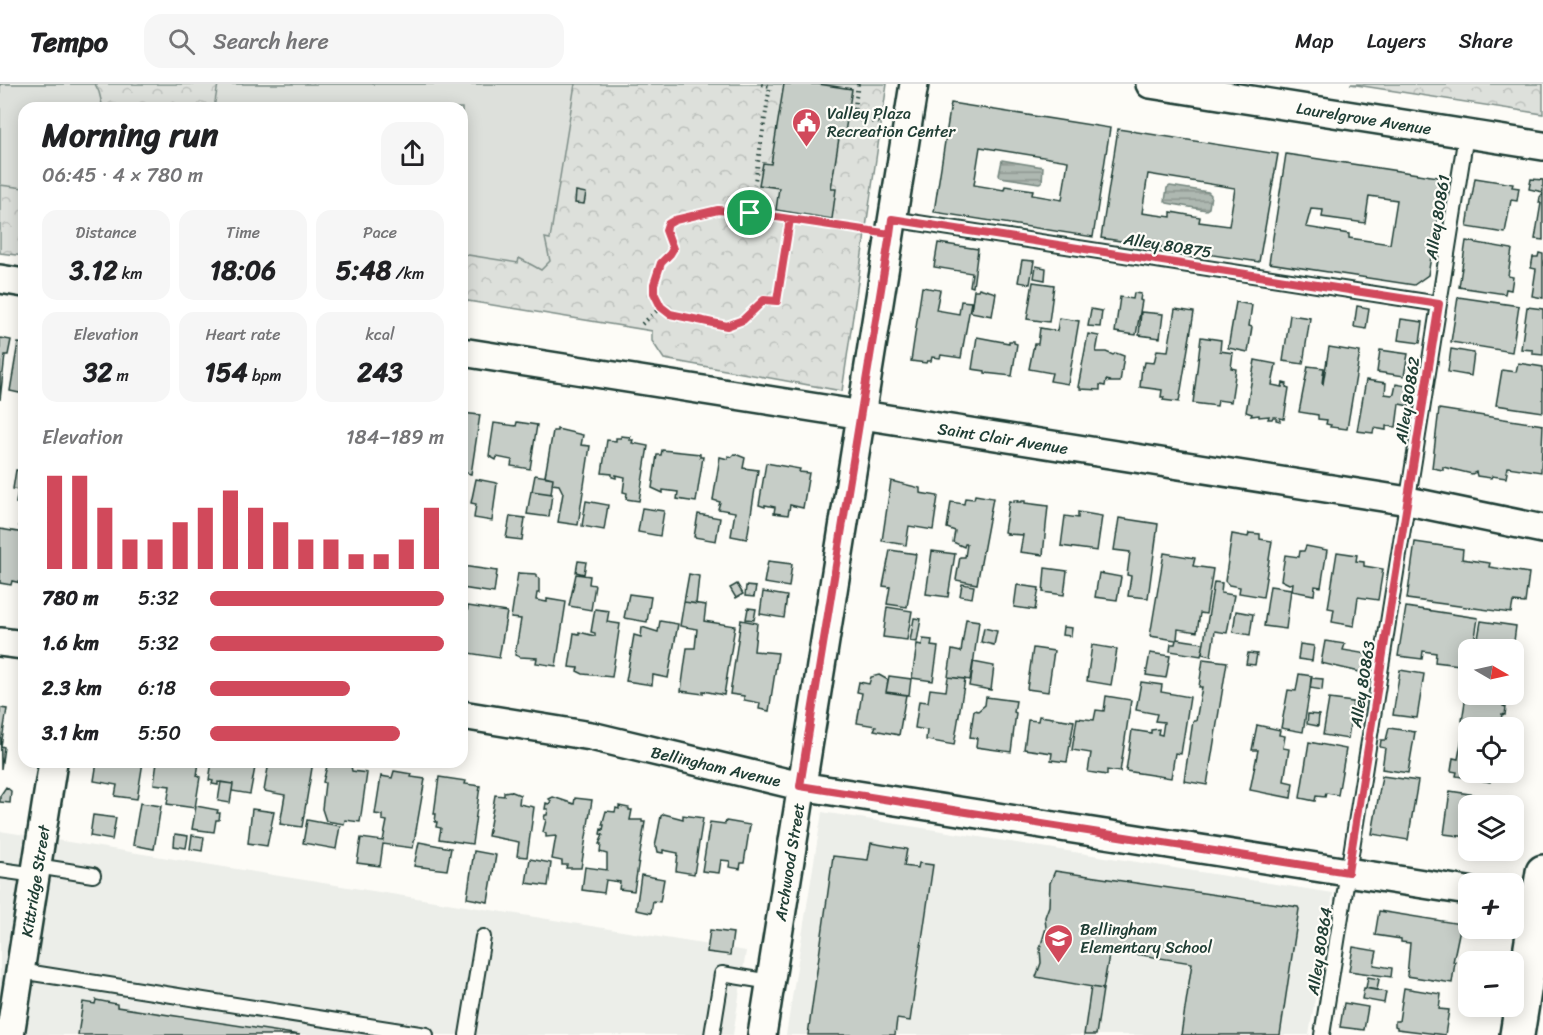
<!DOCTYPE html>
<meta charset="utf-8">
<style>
body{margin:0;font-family:Sriracha,sans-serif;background:#f6f6f6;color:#202124;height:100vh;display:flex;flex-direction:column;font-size:22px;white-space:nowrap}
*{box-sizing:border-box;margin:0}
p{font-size:20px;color:#757577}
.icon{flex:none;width:33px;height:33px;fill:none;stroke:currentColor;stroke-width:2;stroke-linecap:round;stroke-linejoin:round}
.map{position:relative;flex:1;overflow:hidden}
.side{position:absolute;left:18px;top:18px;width:450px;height:666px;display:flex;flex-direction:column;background:#fff;border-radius:18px;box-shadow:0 3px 15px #0003}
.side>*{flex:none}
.needle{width:39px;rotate:99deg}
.tools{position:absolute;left:1458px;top:555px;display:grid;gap:12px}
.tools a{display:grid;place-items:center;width:66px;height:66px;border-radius:12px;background:#fff;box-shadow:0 3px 15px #0003;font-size:30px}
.pin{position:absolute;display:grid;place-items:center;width:51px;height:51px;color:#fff;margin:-26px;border:3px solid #fff;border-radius:50%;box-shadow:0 2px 6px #0007}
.round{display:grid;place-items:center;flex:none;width:63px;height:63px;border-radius:18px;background:#f6f6f6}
.headline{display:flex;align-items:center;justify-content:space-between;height:102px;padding:0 24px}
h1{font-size:33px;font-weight:700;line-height:45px}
.figures{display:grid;grid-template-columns:repeat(3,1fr);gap:9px;height:102px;padding:6px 24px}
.figures div{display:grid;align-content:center;border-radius:15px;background:#f6f6f6;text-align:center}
.figures b{font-size:26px;font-weight:700}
.figures small{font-size:16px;font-weight:400}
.figures p{font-size:16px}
.chart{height:168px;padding:12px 24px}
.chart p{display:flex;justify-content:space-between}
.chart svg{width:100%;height:108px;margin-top:6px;stroke:#d1495b;stroke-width:6}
ul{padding:0 24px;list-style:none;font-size:20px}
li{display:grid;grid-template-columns:96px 72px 1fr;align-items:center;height:45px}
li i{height:15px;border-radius:8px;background:#d1495b}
header{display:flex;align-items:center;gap:36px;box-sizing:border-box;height:84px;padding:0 30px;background:#fff;border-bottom:2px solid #e0e0e0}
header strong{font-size:28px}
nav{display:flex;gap:33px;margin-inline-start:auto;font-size:21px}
.search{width:420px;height:54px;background:#f6f6f6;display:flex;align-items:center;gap:15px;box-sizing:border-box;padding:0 21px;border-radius:18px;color:#757577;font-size:22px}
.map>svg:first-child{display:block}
</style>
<header>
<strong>Tempo</strong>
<div class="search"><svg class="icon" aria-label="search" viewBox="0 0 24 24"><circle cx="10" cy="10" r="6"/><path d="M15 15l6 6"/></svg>Search here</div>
<nav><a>Map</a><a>Layers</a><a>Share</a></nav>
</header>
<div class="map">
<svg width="1543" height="951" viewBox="0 0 1543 951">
<defs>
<pattern id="park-crowns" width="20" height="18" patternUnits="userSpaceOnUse" patternTransform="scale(1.5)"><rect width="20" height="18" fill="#dde0db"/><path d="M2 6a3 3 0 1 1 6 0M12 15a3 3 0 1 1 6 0" fill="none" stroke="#bdc1bd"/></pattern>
<pattern id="water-rules" width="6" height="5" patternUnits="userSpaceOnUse" patternTransform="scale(1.5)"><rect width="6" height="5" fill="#aeb8b1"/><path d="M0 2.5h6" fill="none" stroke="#8d9791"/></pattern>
</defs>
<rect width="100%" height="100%" fill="#fdfcf7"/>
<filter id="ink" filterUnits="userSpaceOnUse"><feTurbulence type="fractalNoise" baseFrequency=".0167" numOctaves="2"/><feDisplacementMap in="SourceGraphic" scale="12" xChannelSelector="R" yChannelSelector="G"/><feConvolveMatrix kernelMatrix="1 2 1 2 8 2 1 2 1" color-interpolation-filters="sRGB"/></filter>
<g filter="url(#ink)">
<!-- built -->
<path fill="#eceee9" d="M822,728L1333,809L1309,951H786Z
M0,747L746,867L733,951H0Z"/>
<!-- park -->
<path fill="url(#park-crowns)" stroke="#7e8e88" stroke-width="1.5" d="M0,0H887L842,307L664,275L652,257V247L462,216V24H24V172L0,169Z
M1350,0H1543V30Z"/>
<!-- pitch -->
<path fill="#dde0db" stroke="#7e8e88" stroke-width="1.5" d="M0,0H95L99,8L103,24H24V104L0,101Z
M218,0H575L550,155L545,154L550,177L541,186L519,174L518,179L462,170V24H214Z"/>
<!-- water -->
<path fill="url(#water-rules)" stroke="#75877f" stroke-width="1.5" d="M1002,76L1043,83L1042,98L1039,99L1000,93L999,91Z
M1170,102L1208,108L1211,111L1209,124L1206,126L1167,119L1165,117L1167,104Z"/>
<!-- building -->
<path fill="#c6cdc7" stroke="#1f3d34" stroke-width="1.5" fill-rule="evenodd" d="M784,0H818L852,5L845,48H840L831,105H836L832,135L776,126L779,104L759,101L763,79L771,80Z
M951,19L1110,44L1093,153L934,128ZM980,63L1068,77L1062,116L1032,111L1033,106L1005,102L1004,106L974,101Z
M1118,45L1278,70L1259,178L1101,154ZM1148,90L1235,104L1229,142L1199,138L1200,133L1171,128V133L1142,129Z
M1286,70L1444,94L1428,191L1414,201L1269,179ZM1369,112L1397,116L1390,160L1349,154V150L1306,143L1311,125L1323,126L1322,133L1365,139Z
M1475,94L1513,100L1512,103L1519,104L1517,117L1511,116L1505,149L1467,143Z
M1531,95L1543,96V108L1529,105Z
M576,107L586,109L584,120L575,119Z
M1543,109V156L1535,155L1541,119H1539L1540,113Z
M1466,157L1512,165L1508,192L1513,193L1511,206L1506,205L1505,210L1459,203Z
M938,159L978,165L973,203L970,202L972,189L934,183Z
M1539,169L1543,170V214L1532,212L1536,185L1531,184L1533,173H1538Z
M1022,176L1034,177L1030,200L1018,198Z
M1036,182L1046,184L1045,196L1034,194Z
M1033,198L1054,201L1049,238L1027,235Z
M922,203L940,206L936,226L959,230L961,217L971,218L961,274L941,271L940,274L932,273L931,277H927L926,279L911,277Z
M979,204L996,209L992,232L971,228L974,206H978Z
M1134,209L1141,210L1140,216L1142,217L1136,251L1115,248L1120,213L1133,215Z
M1458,213L1519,222L1512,268L1451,258Z
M1236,218L1252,221L1249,242L1252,243L1248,268L1228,264Z
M1357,222L1369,224L1366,245L1354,243Z
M1527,223L1543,225V271L1533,270V266L1521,265Z
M1091,225L1102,227L1100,243L1088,242Z
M1175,225L1194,228L1179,318L1163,316L1164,313H1161L1162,306L1140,303L1142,282L1144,283L1145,278L1154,279L1157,266L1168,267Z
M1141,228L1163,230L1160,254L1139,251Z
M1290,231L1310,234L1303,280L1283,277Z
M1059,234L1079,237L1068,300L1050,297L1052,289L1029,285L1034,260H1038L1040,244L1057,247Z
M1401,235L1423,238L1420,259L1398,256Z
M1088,250L1099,252L1096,268H1106L1113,271L1116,269L1124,272L1120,298H1109L1110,297L1106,296L1105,302L1100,301V306L1080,305V303H1078Z
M977,253L1009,259V257H1014V259L1017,260L1012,292L985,289V287L972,285Z
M1201,253L1221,256L1220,267L1233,269L1231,284L1236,285L1231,318L1218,316L1217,322L1193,319Z
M0,254L11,256L8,271H5L0,316Z
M18,259L24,260V310L10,307Z
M1329,263L1360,268L1347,345L1330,343L1331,341L1326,340L1327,336L1318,335V331L1299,328L1308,282L1324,284L1322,299L1323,300Z
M1451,265L1474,269L1471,292L1448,288Z
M1380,266L1408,270L1404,292L1377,288Z
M1255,276L1276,280L1272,301L1282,303L1283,299L1287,300L1286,303L1289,304L1284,335L1280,334V337L1276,336V333H1273L1272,335H1268L1269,332L1259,333V331L1251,332L1252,330L1246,328Z
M1518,279L1543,283V328L1496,321L1502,286L1516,288Z
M1366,296L1386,299L1385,310L1392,311L1394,310L1396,300L1412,303L1409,322L1399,320L1396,343L1386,342V346L1374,344L1373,349L1357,347Z
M1439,325L1543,341L1541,388L1508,383L1506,394L1492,392L1491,394L1477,392L1476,388L1472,390L1443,383V386L1432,384Z
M462,329L480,331L471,390L462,388Z
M517,338L537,341L530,385L511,382L512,376L497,373L496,376L489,372L494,339L516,342Z
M557,345L583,351L581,361L590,362L578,441L558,438L563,409L559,401L552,400L553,394L545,392L553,347H557Z
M621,352L630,353L629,356H633L632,359L648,362L639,417L626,415L627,409L623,408L625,393L616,391V394L612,393V390L602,389L607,356L616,357V354H621Z
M662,366L700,370V373H703L696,418L677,415L678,408L663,406V409L652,404L657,371H661Z
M735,370L745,374L743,384L758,386L747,455L731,452L735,428L718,425L720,418L713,416L720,373L728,375V372L732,373Z
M766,379L800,385L799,388L809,389L803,424L790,421L788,431L774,429L775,423L765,421V423L759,421Z
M16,386L24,387V420L16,419L18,406L13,405Z
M535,391L553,394L551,410L532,407Z
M476,395L497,399L492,437L474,434L476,420L471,419Z
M891,397L920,404V409L938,412L933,446L909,442L906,461L882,457Z
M531,407L552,410L549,433L527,430Z
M975,411L993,414L977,500L956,496L960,473H965L967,460H965L964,463L953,458L955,447L947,444L951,418L964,420L965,414L974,415Z
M1014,416H1018L1017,418H1021L1022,417H1025V419L1048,422L1043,471L1020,468L1023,451L1007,450L1008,449L1004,448L1009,417L1014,418Z
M586,417L608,421L604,446L582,442Z
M642,424L664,427L660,452L638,448Z
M1078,428L1102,432L1097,467L1061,462L1065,432L1078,434Z
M698,430L720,434L716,457L694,453Z
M510,432L525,434L522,456L506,454Z
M20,434H24V443L19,442Z
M1119,434L1158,440L1148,514L1128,512L1131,492L1127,491L1130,468L1114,466Z
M0,445L24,449V482L21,499L12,497L11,501L0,499Z
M1249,449L1260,450V455L1272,457L1263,513L1239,509L1240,503L1229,501L1225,497L1232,450L1248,453Z
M1415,458L1463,465L1462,475L1490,479L1489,483L1529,489L1525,519L1513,518L1511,529L1407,515Z
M1306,462L1327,466L1321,503L1315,502L1314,511L1292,507L1293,499L1289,500L1281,496L1285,471L1299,473L1300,467H1304Z
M890,466L916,470L907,523L887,520L890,503L883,502Z
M932,467L955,470L948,513L926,510Z
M1337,468L1357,471L1356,477L1364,478V482L1383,485L1378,516L1358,513L1354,542L1332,538L1334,525L1328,524Z
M1164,469L1195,474L1193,482L1213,485L1206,530L1200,529L1197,548L1178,545L1177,555L1204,559L1201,572L1170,567L1171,560H1175L1176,556L1150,552Z
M578,477L586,478L584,490L576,488Z
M768,477L792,480L789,503L764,499Z
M462,482L497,487L494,509L462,504Z
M1045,484L1067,487L1064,511L1043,508Z
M518,489L536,490V493L539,494V509H537L536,516L547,518V515L566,518L556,582L536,579L537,574L520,573L515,571L521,535L511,534Z
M1099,489L1121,493L1117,516L1095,513Z
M576,490L590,492L589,500L595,501L591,526L569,522Z
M689,490L699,492L696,520L684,518Z
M1214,498L1222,499L1221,509L1234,511L1227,549L1215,547L1211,572L1202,570Z
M737,500L743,510L736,514L730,504Z
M962,500L974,502L972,514L960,512Z
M1017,501L1039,504L1035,526L1014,523Z
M746,502L756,503L754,513L745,512Z
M1270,502L1291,505L1286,545L1264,542Z
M763,508L787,512L784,534L760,530Z
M629,510L651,513L647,538L624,534Z
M684,518L706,521L704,537L735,542L724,611L703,607V610L681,607L687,564H695L697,545L680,542Z
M468,522L507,528L499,574L462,568Z
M887,523L912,527L907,556L883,553Z
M1406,523L1478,534L1473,566H1468V582L1435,578L1436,569L1423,567L1422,575L1398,572Z
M748,524L756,525L754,536L746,535Z
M595,525L609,527L607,538L620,540L612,593L583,590L577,587L578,584L569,583L574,549L579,550V548L595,552V549L591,548Z
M1236,527L1253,530L1250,551L1233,548Z
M914,534L921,535L917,558L910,557Z
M966,535L979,537L971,596L948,593L952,566L961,568Z
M741,536L757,539L754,567L778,569L769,627L759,625L760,619L744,616V612L730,610Z
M660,537L678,540L668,594L653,591L652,601L626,597L634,551L641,553L642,543L658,548Z
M1481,537L1516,542L1513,565L1476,566Z
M1063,543L1072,544L1071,552L1062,551Z
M984,544L997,547L994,561L981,558Z
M923,555L932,556L931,562L938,563L933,597L912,594L917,560L922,561Z
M1325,557L1345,560L1343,566L1367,570L1364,589L1321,579Z
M1300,560L1314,562L1312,577L1298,575Z
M1092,561L1117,565L1111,601L1087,597Z
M1033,564L1054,567L1048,608L1027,605Z
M1150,569L1170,572L1166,594L1146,591Z
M1248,569L1257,570L1255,581L1246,580Z
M1203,575L1227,578L1207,701L1184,697L1193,637H1196L1202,603H1199Z
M973,578L994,582L991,606L969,602Z
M1400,586L1424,590L1417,634L1393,631Z
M1299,590L1312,592L1303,648L1281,644L1288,606L1296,607Z
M879,591L888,596L886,608L906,611L899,651L874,646L876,642L857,639L862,609L857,608L859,598L869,600L871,593Z
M889,592L911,595L909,611L886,608Z
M948,593L965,595L954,661L926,656L927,646L915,644L919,617L928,618L930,605L946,607Z
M1311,594L1323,595L1322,606L1310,604Z
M1141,598L1162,601L1161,608L1190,613L1181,670L1175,669L1171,694L1126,687L1132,646L1151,649V646L1159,645L1158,650L1162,651L1164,638L1155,637L1157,630L1136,626Z
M1468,599V610H1505L1503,622L1506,623L1505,631L1502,630L1500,643L1462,637Z
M1106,612L1131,616L1120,688L1107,686V691L1088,688L1091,669L1072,666L1077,634L1094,636L1096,626L1104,627Z
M986,613L1016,617L1014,628L1016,629L1011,668L976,663L977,654L970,653L974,626L978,627L985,621Z
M1329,615L1353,618L1348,655L1323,651Z
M0,624L7,625L1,662L4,663L1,685Z
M1308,630L1319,631L1318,642L1307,640Z
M1039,632L1074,637L1067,678L1051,676L1052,669L1024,665L1028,636L1038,637Z
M1257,641L1280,646L1279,651L1285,652L1283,664L1289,665L1284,697L1293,699L1291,714L1250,706L1258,666H1252Z
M1389,644L1415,648L1408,689L1382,685L1385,664L1380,663L1381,656H1386Z
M1463,649L1468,650V688H1492L1490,698L1456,692L1457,688L1451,687L1453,674L1458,675Z
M1309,658L1346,665L1338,711L1326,709L1325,713L1316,712L1315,717L1300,714Z
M97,678H143L137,715L115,712L117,701L94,697Z
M157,678H199L197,692L200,693L195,724L167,720L170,702L154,700Z
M212,678H256L250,710L232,707L233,700L218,698V701L212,700L213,697L209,696Z
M269,678H313L302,743L280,740L285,711L264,707Z
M328,678H338V681L351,682L352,687L367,689L360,738L345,736L344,740L326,737L322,725L325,699L323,698Z
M394,687L412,690L411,693L425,695L413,764L383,760L380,782L357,779L361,754L383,757L387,737L382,736V731L375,730L381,692L392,694Z
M1382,692L1418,697L1408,756L1372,750Z
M439,693L466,697L465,700L480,702L472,760L439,755L441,744L436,743L437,738H435L436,730H434Z
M221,698L233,700L230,719L218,717Z
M6,703L11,707L10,719L0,718V712Z
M510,707L520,711L519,720L534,723L527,773L517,772L519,758L488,752L495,711L504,712V708Z
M1450,707L1482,712L1481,722H1468V753L1444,750Z
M553,713L574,720L575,714L592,716L581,784H566L567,781H562V777L552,775L556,752L546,753V750L543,748L546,736L544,735L545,731H547L548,725H545L546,719L549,720L551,717L549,715Z
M140,719L161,722L154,765L133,761Z
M196,722L218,726L217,729H220L219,736H216L214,748L192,745Z
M619,722L629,724V726H632L630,736H642V738H645L634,807L619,805L620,798L606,796L604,809L582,806L585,783L607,786V770L600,768L601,760H599L603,751L600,750L601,745L603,746L604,741H602L606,727L615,728L616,724L619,725Z
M252,725L274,728L267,762L248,759Z
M664,730L683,735V731L703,734L694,790L676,787L678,769L663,766V769L658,768L657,763H655L661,732Z
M93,731L116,734L112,756L90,752Z
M307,736L340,742L336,765L303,759Z
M726,737L750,741L744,779H741L740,785L729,783L730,777L721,776L719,789L702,787L710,738L725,740Z
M175,750L188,752L186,764L174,762Z
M192,751L204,753L202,767L190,765Z
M419,758L451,764L447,786L414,782Z
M871,759L907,765L904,782L918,784L919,779L933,781L910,937L897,935L895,951H808L833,772L868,776Z
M474,767L496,771L488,818L467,814Z
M530,775L551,779L548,802L526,799Z
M1055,787L1298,823L1299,825L1280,951H1181L1192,879L1110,866L1103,905L1036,893L1041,879L1040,864L1046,844L1045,833L1049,822L1050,799Z
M641,791L664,795L660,818L653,817L651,829L636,826Z
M1379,827L1461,840L1453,878H1455L1452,899L1407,892L1410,859L1401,858V855L1375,851Z
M710,846L733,849L730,871L707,868Z
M1353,863L1377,867L1374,881L1392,884L1391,893L1349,887Z
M1368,893L1379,895L1377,906L1366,904Z
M1091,903L1103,905L1096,951H1084Z
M1364,904L1386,908L1384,919L1362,915Z
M1404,904L1441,910L1439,925L1449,926L1445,951L1397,945V943L1395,942V937H1399Z
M96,916L117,920V923L300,951H78L83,918L95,920Z
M1344,919L1368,923L1364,946L1340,943Z"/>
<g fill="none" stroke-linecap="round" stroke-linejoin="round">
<defs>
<path id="lane" d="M892,135L1439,220
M37,782L93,791
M0,786L36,791
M20,887L426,951
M467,951L483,853
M712,951L722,890L771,898
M1322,951L1466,51"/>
<path id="street" d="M1150,0L1543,62
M0,195L24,199
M462,268L1408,417L1543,445
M0,558L24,561
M462,631L591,652L800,702L1468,807
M1514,814L1543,818
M10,951L53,678
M762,951L914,0"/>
<path id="secondary" d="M1517,951L1543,788"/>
</defs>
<!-- lane casing -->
<use href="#lane" stroke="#1f3d34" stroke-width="18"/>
<!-- street casing -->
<use href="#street" stroke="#1f3d34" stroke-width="32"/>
<!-- secondary casing -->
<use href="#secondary" stroke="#1f3d34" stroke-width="38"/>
<!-- path -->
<path stroke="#1f3d34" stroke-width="4" stroke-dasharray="1.5 4.5" stroke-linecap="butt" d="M858,0L853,35L882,39
M750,129L790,135L777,217L764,216L743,236L727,242L670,230L661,223L657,216L654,209V200L661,179L670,170L673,165L666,146C673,125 730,125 750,129L770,2L757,0
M790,135L866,147
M642,240L661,223"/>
<!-- lane -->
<use href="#lane" stroke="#fdfcf7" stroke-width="14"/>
<!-- street -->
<use href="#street" stroke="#fdfcf7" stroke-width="27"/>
<!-- secondary -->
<use href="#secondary" stroke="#fdfcf7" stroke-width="33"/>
</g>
</g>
<g fill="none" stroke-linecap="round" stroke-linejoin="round" filter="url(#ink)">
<defs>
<path id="route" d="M750,129L718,126L675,136L668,140L666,146L673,165L670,170L661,179L654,200V209L661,223L670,230L727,242L743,236L764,216L777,217L790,135L890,150L800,702L1348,788L1439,220L892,135L890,150L750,129"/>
</defs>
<!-- route casing -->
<use href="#route" stroke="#fff" stroke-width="12"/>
<!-- route -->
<use href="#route" stroke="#d1495b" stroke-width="8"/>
</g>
<!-- icons -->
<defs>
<symbol id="civic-pin" viewBox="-11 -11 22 30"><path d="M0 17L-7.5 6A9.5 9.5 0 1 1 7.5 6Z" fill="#d1495b" stroke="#fdfcf7"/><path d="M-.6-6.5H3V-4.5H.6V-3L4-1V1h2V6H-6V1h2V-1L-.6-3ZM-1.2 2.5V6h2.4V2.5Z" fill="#fff"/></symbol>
<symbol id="school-pin" viewBox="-11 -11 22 30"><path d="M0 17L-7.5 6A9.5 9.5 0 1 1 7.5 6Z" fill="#d1495b" stroke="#fdfcf7"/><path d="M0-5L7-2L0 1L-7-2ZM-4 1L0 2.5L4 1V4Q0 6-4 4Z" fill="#fff"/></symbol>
</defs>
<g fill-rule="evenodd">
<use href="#civic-pin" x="790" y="22" width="33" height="45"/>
<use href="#school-pin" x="1042" y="838" width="33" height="45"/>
</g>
<g text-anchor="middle" stroke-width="4.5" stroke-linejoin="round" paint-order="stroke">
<!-- poi labels -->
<g font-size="16" fill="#1f3d34" stroke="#fdfcf7" text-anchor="start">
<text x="827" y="35">Valley Plaza<tspan x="827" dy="18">Recreation Center</tspan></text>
<text x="1080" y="851">Bellingham<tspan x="1080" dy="18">Elementary School</tspan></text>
</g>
<!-- street labels -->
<g font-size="16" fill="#1f3d34" stroke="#fdfcf7">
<text transform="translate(1364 34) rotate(9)" y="6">Laurelgrove Avenue</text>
<text transform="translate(1437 133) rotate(-81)" y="6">Alley 80861</text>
<text transform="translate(1168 161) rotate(9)" y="6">Alley 80875</text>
<text transform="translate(1407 316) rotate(-81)" y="6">Alley 80862</text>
<text transform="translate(1003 354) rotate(9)" y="6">Saint Clair Avenue</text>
<text transform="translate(1362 600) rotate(-81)" y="6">Alley 80863</text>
<text transform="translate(716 682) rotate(13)" y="6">Bellingham Avenue</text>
<text transform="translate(789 778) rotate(-81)" y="6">Archwood Street</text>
<text transform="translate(35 797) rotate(-81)" y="6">Kittridge Street</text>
<text transform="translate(1319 867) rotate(-81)" y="6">Alley 80864</text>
</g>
</g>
</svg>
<div class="tools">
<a><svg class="needle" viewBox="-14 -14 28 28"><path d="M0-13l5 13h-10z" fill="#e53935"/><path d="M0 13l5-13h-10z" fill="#757577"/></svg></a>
<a><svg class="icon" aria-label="locate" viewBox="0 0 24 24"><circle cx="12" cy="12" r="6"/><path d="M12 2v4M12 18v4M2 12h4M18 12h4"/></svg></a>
<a><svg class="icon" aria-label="layers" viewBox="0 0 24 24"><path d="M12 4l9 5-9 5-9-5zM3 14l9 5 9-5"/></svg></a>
<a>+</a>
<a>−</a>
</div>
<div class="pin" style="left:750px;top:129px;background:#1e9e55"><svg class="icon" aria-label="arrive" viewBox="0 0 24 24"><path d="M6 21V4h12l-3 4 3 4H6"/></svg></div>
<section class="side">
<div class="headline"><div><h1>Morning run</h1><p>06:45 · 4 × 780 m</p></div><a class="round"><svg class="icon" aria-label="share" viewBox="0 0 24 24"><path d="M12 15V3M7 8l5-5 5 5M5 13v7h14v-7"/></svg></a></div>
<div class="figures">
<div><p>Distance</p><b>3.12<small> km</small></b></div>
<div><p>Time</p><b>18:06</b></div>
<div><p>Pace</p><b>5:48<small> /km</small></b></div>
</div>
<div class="figures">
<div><p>Elevation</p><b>32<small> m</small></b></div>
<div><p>Heart rate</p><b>154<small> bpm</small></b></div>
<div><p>kcal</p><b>243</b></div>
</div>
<div class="chart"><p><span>Elevation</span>184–189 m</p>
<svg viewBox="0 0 160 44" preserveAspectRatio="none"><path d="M5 44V6M15 44V6M25 44V19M35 44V32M45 44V32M55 44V25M65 44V19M75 44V12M85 44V19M95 44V25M105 44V32M115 44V32M125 44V38M135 44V38M145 44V32M155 44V19"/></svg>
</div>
<ul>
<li><b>780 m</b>5:32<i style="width:100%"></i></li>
<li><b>1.6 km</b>5:32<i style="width:100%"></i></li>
<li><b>2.3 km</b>6:18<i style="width:60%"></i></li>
<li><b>3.1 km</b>5:50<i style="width:81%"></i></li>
</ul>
</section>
</div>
